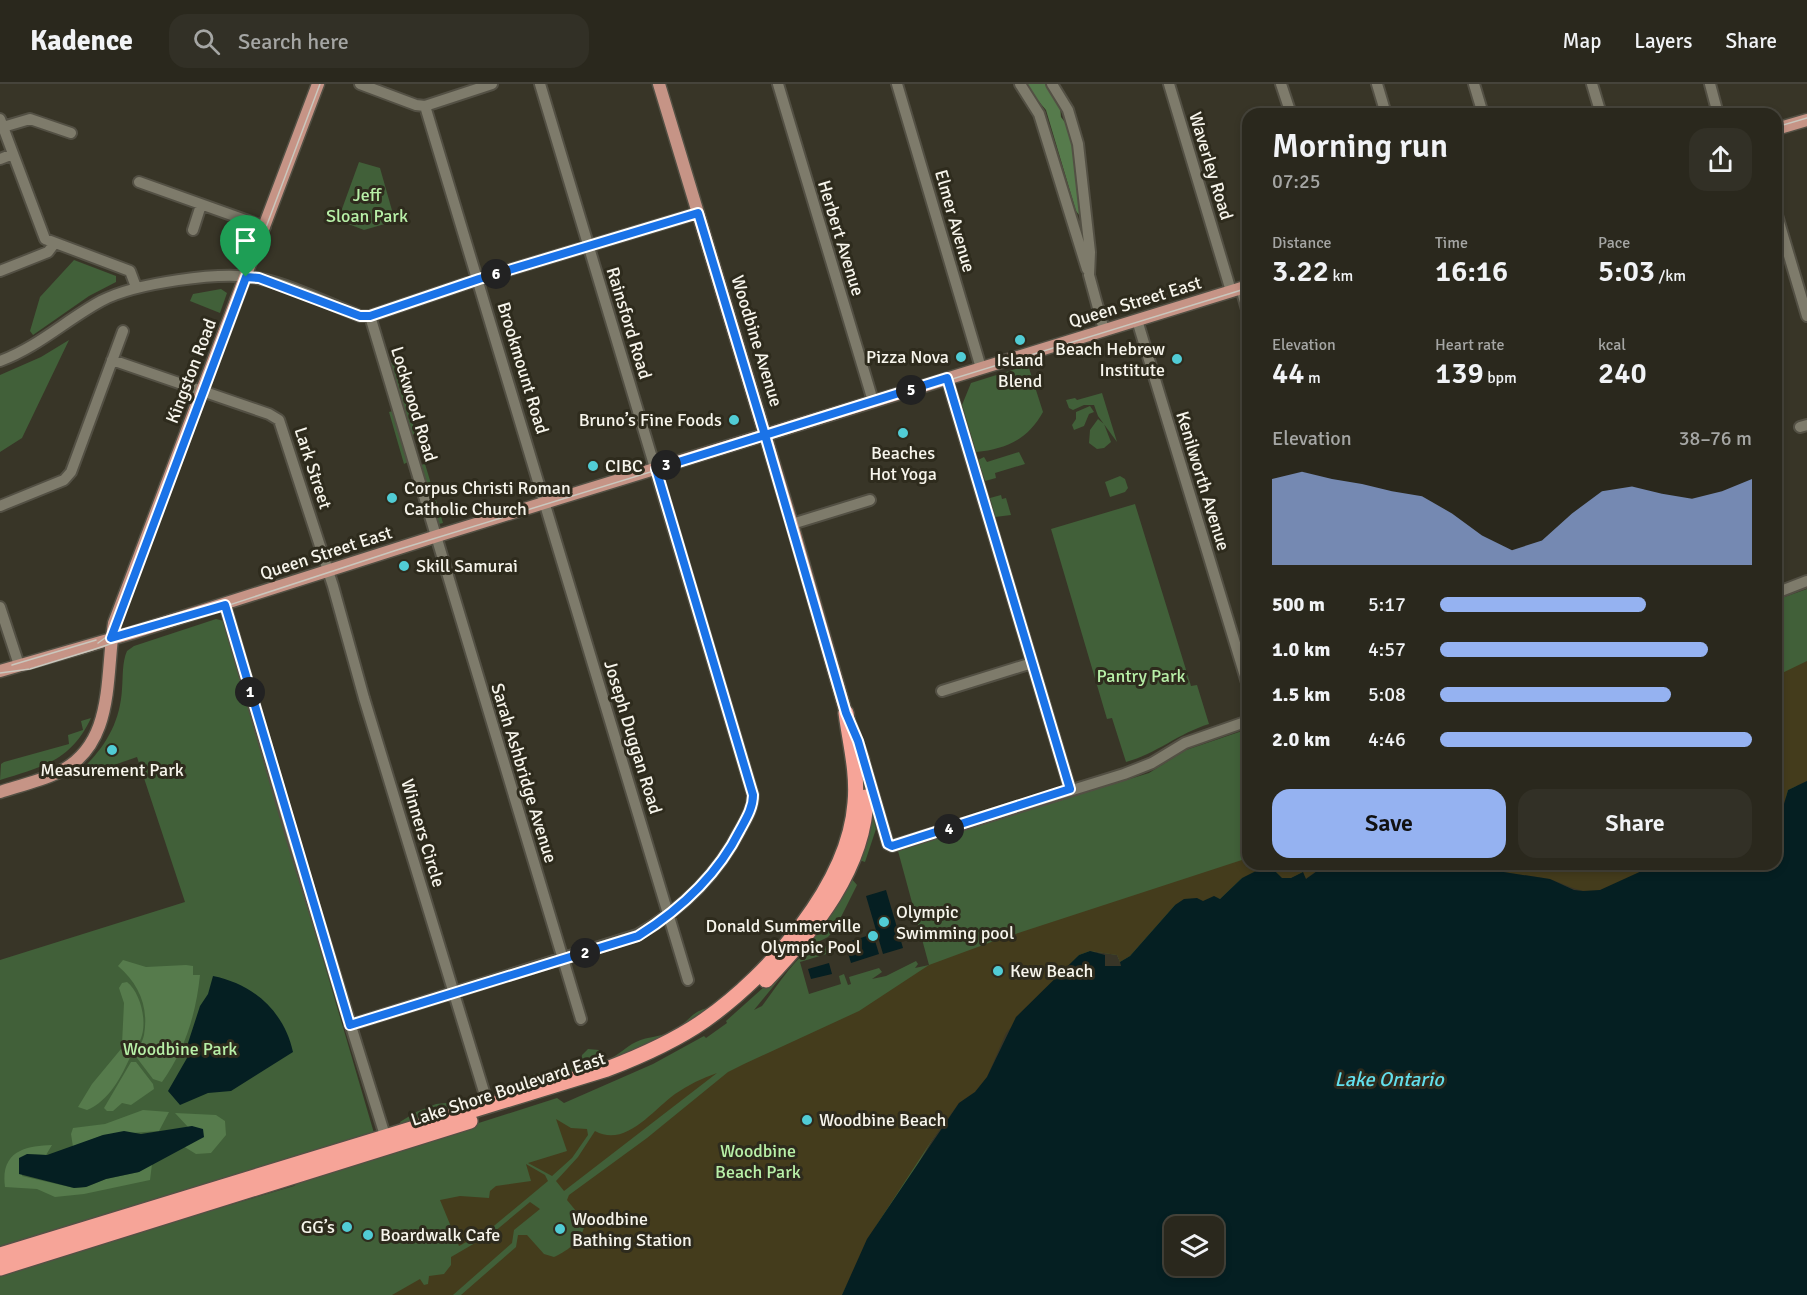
<!DOCTYPE html>
<meta charset="utf-8">
<style>
body{margin:0;font-family:Signika,sans-serif;background:#323026;color:#f1f3f6;height:100vh;display:flex;flex-direction:column;font-size:22px;white-space:nowrap}
*{box-sizing:border-box;margin:0}
p{font-size:20px;color:#a5a6a4}
.icon{flex:none;width:33px;height:33px;fill:none;stroke:currentColor;stroke-width:2;stroke-linecap:round;stroke-linejoin:round}
.map{position:relative;flex:1;overflow:hidden}
.drawer{position:absolute;left:1242px;top:24px;width:540px;height:762px;display:flex;flex-direction:column;background:#2a281d;border-radius:18px;box-shadow:0 3px 9px #0003,0 0 0 2px #46443b}
.drawer>*{flex:none}
.fabs{position:absolute;left:1164px;top:1132px;display:grid;gap:12px}
.fabs a{display:grid;place-items:center;width:60px;height:60px;border-radius:12px;background:#2a281d;box-shadow:0 3px 9px #0003,0 0 0 2px #46443b;font-size:30px}
.pin{position:absolute;display:grid;place-items:center;width:51px;height:51px;color:#fff;margin:-62px -26px;border-radius:50% 50% 50% 0;rotate:-45deg;box-shadow:0 0 6px #0007}
.pin .icon{rotate:45deg}
.km{position:absolute;width:30px;height:30px;margin:-15px;border-radius:50%;background:#222;color:#fff;font-size:16px;line-height:30px;text-align:center}
.round{display:grid;place-items:center;flex:none;width:63px;height:63px;border-radius:18px;background:#323026}
.overview{display:flex;align-items:center;justify-content:space-between;height:102px;padding:0 30px}
h1{font-size:33px;font-weight:600;line-height:45px}
.figures{display:grid;grid-template-columns:repeat(3,1fr);gap:9px;height:102px;padding:6px 30px}
.figures div{display:grid;align-content:center}
.figures b{font-size:30px;font-weight:600}
.figures small{font-size:16px;font-weight:400}
.figures p{font-size:16px}
.chart{height:168px;padding:12px 30px}
.chart p{display:flex;justify-content:space-between}
.chart svg{width:100%;height:108px;margin-top:6px;fill:#95b2f1;opacity:.7}
.action{display:flex;gap:12px;margin-top:auto;padding:12px 30px}
.action a{flex:1;height:69px;border-radius:18px;background:#95b2f1;color:#111;font-size:24px;font-weight:600;line-height:69px;text-align:center}
.action a+a{background:#323026;color:#f1f3f6}
ul{padding:0 30px;list-style:none;font-size:20px}
li{display:grid;grid-template-columns:96px 72px 1fr;align-items:center;height:45px}
li i{height:15px;border-radius:8px;background:#95b2f1}
header{display:flex;align-items:center;gap:36px;box-sizing:border-box;height:84px;padding:0 30px;background:#2a281d;border-bottom:2px solid #46443b}
header strong{font-size:28px}
nav{display:flex;gap:33px;margin-inline-start:auto;font-size:21px}
.search{width:420px;height:54px;background:#323026;display:flex;align-items:center;gap:15px;box-sizing:border-box;padding:0 21px;border-radius:18px;color:#a5a6a4;font-size:22px}
.map>svg:first-child{display:block}
</style>
<header>
<strong>Kadence</strong>
<div class="search"><svg class="icon" aria-label="search" viewBox="0 0 24 24"><circle cx="10" cy="10" r="6"/><path d="M15 15l6 6"/></svg>Search here</div>
<nav><a>Map</a><a>Layers</a><a>Share</a></nav>
</header>
<div class="map">
<svg width="1807" height="1211" viewBox="0 0 1807 1211">
<rect width="100%" height="100%" fill="#383527"/>
<!-- green -->
<path fill="#416039" d="M359,78L380,84L395,137L364,146L338,136Z
M74,176L116,192V198L89,212L33,251L30,247L40,213Z
M221,205L227,209L220,229L190,217L193,210Z
M69,256L22,354L0,368V291L41,273Z
M394,278L416,350L411,351L390,279Z
M1028,281L1043,328C1028,355 1007,365 976,368L962,321L971,299Z
M1102,309L1117,358L1098,332L1094,321H1084L1073,326L1069,324L1066,316L1075,314L1077,316Z
M1090,322L1094,328L1089,330L1084,342L1074,346L1072,341L1076,335V328Z
M393,327L408,378L404,380L389,328Z
M1098,335L1104,340L1111,358L1104,364L1097,365L1089,359L1090,346Z
M1019,368L1025,380L995,389L996,394L985,397L978,376L984,373L987,378Z
M425,380L443,439L439,440L420,381Z
M1120,392L1125,395L1128,404L1125,408L1110,413L1105,398Z
M1001,411L1002,415L1006,414L1011,431L995,433L990,414Z
M1135,420L1191,602L1197,601L1209,640C1179,649 1156,670 1126,678L1112,634L1107,635L1051,445Z
M1807,505V697L1800,698L1776,724V516Z
M216,535L224,537L374,1049L0,1165V876L185,818L137,673L85,691L80,687C105,664 120,639 122,605C123,593 122,578 127,567L134,562Z
M91,634C71,677 42,683 0,696L1,680L4,678L69,660L68,651L83,646L81,637Z
M1248,645V780H1327L1303,788L1120,878L1117,871L1090,867L1016,933L932,1056L842,1211H0V1189L294,1102L303,1095L557,1014L564,1019L653,980L704,952L706,954L727,939L726,937L784,885L851,794L857,801L835,845L828,853L804,865L754,926L762,922C774,907 795,872 813,864C819,861 824,863 831,861L833,868L800,878L809,910L841,900L839,892L844,890L848,901L851,900L849,893L879,884L882,888L872,895L886,892L916,877L918,880L915,884L929,881L898,767L1149,689L1186,666Z
M871,721L876,745L865,778L859,776Z
M709,924L679,945L625,972L498,1011C525,981 570,990 605,977C617,973 625,963 636,958C648,952 663,953 675,946C688,938 693,926 709,924Z
M588,965L599,966L605,974L581,981L582,971Z
M476,1016L401,1040L400,1038L416,1028L436,1020Z"/>
<!-- forest -->
<path fill="#567b4c" d="M1024,0H1045L1060,23L1061,33L1067,41L1072,59L1083,128L1080,132L1076,127L1046,26Z
M123,876L146,883L186,881L193,882V891H200C196,930 185,966 162,998L153,995L137,974C138,966 142,959 144,951C149,923 139,900 118,882Z
M127,898C143,910 152,953 132,966L122,960L124,919L119,904L122,899Z
M121,965L131,971C122,992 109,1017 87,1026L78,1023L92,1000Z
M131,978H136L153,1000L154,1005L131,1021L122,1019L113,1027H107L104,1024Z
M143,1026L169,1028L159,1047L103,1051L73,1063L71,1050L73,1044L105,1040Z
M175,1029L216,1031L225,1037L226,1051L211,1069L196,1070L183,1062L204,1053L192,1042L188,1043Z
M52,1061L46,1071L27,1070L22,1092L74,1104L86,1103L106,1095L139,1088L152,1080L150,1096L84,1110L55,1113L37,1105L5,1103C0,1066 27,1062 52,1061Z"/>
<!-- sand -->
<path fill="#443c1c" d="M1807,577V697L1788,706L1784,720L1776,724V592Z
M1248,774V780H1327L1305,795L1303,788L1291,794H1281L1275,787L1242,794L1220,815L1214,813L1203,818L1175,821L1130,872L1120,878L1117,871L1090,867L1079,871L1006,949L987,993L975,1008L959,1019L932,1056L876,1142L842,1211H461L516,1163L518,1151H527L544,1170L554,1173C569,1166 583,1156 585,1138L567,1116L569,1111L647,1054L728,988L744,980L859,927L929,881L994,857Z
M1485,780H1657C1639,788 1620,800 1601,806C1581,812 1566,799 1548,795C1527,790 1503,792 1485,780Z
M717,989L564,1107L556,1097L578,1073L595,1047C625,1064 652,1027 675,1010C688,1001 702,994 717,989Z
M556,1035L571,1044L587,1045L588,1051L572,1074L552,1092L528,1079L567,1067Z
M526,1080L545,1091L548,1097L489,1146L459,1162L440,1116L460,1112L489,1114L490,1107L496,1102L531,1097Z
M530,1118L540,1125L514,1146L512,1159L453,1211H392L420,1195L424,1201L428,1200L429,1192L444,1190L451,1181V1173L494,1148Z"/>
<!-- water -->
<path fill="#051f22" fill-rule="evenodd" d="M1807,697V1211H842L867,1155L959,1019L975,1008L987,993L1016,933L1079,871L1090,867L1105,871V882H1121L1120,878L1130,872L1175,821L1184,815L1197,814L1203,817L1214,812L1220,815L1242,794L1264,783L1275,787L1282,794H1291L1303,788L1306,795L1327,780H1485L1497,787L1550,795L1574,806L1583,807L1600,806L1657,780H1776V724L1784,720L1788,706ZM1174,1143H1214V1182H1174Z
M886,806L903,864L883,870L866,812Z
M873,850L879,870L851,879L845,859Z
M829,879L832,890L811,895L808,885Z
M213,892C253,900 284,927 293,968L231,1007L208,1009L180,1021L168,1007L187,974L188,959L200,922L208,910Z
M192,1042L203,1045L204,1053L139,1088L106,1095L86,1103L74,1104L19,1090V1074L27,1070L47,1071L103,1051L124,1047L141,1050Z"/>
<g fill="none" stroke-linecap="round" stroke-linejoin="round">
<defs>
<path id="minor" d="M360,0L416,21L425,22L492,0
M778,0L873,317
M897,0L981,284
M1020,0L1039,30L1087,185
M1052,0L1068,26L1078,60L1090,168L1089,191L1104,246
M1169,0L1231,207
M1281,0L1291,30
M1377,0L1386,30
M1474,0L1483,30
M1592,0L1601,30
M1710,0L1718,30
M425,22L688,896
M0,35L45,155L130,187L136,203
M3,43L30,35L71,49
M0,75L13,70
M139,98L265,143
M1776,128L1807,232
M193,146L201,121
M0,187L48,168L54,160
M1241,204L1248,229
M370,232L581,935
M1137,236L1248,602
M112,276L269,330L279,336L333,502L364,614L488,1021
M0,277C38,263 66,236 101,217C135,199 220,187 257,194C292,201 327,219 360,232H370L479,195L698,129
M947,295L1070,705
M1800,343L1807,341
M0,422L64,396L71,388L123,247
M792,440L870,416
M1776,509L1807,497
M225,521L292,752L387,1058
M0,523L19,581
M942,607L1032,579
M863,675L888,760L892,762L1124,690L1152,679L1185,659L1248,637
M350,941L637,851C681,826 717,791 740,746C746,735 753,724 753,711L540,0"/>
<path id="major" d="M659,0L792,440L846,629L863,675
M1776,45L1807,36
M0,587L132,549L437,452L1248,202
M0,708C19,702 39,697 57,689C116,662 105,592 114,539L318,0"/>
<path id="highway" d="M766,896C813,847 865,784 866,713
M0,1171L607,985C641,972 675,957 705,936C769,891 849,801 855,719C858,689 850,659 846,629
M0,1184L470,1037"/>
</defs>
<!-- minor casing -->
<use href="#minor" stroke="#535044" stroke-width="14"/>
<!-- major casing -->
<use href="#major" stroke="#535044" stroke-width="15"/>
<!-- highway casing -->
<use href="#highway" stroke="#535044" stroke-width="18"/>
<!-- minor -->
<use href="#minor" stroke="#7e7b6b" stroke-width="10"/>
<!-- major -->
<use href="#major" stroke="#c69486" stroke-width="12"/>
<!-- highway -->
<use href="#highway" stroke="#f6a498" stroke-width="15"/>
<!-- tram -->
<path stroke="#cac7bd" stroke-width="1.5" d="M1776,43L1807,34
M98,559L112,549L132,499L320,0
M12,581L96,556
M0,589L30,585L92,566L397,466L1248,204"/>
</g>
<g fill="none" stroke-linecap="round" stroke-linejoin="round">
<defs>
<path id="route" d="M246,193L111,554L225,521L350,941L638,852C681,825 717,792 740,746C746,735 753,724 753,711L656,385L765,351L846,629L858,657L888,760L892,762L1070,705L947,294L765,351L698,129L479,195L370,232H360L259,194L246,193"/>
</defs>
<!-- route casing -->
<use href="#route" stroke="#fff" stroke-width="12"/>
<!-- route -->
<use href="#route" stroke="#1a73e8" stroke-width="8"/>
</g>
<!-- markers -->
<g fill="#51ccd5" stroke="#2e2b1d" stroke-width="2">
<circle cx="1020" cy="256" r="6"/>
<circle cx="961" cy="273" r="6"/>
<circle cx="1177" cy="275" r="6"/>
<circle cx="734" cy="336" r="6"/>
<circle cx="903" cy="349" r="6"/>
<circle cx="593" cy="382" r="6"/>
<circle cx="392" cy="414" r="6"/>
<circle cx="404" cy="482" r="6"/>
<circle cx="112" cy="666" r="6"/>
<circle cx="884" cy="838" r="6"/>
<circle cx="873" cy="852" r="6"/>
<circle cx="998" cy="887" r="6"/>
<circle cx="807" cy="1036" r="6"/>
<circle cx="347" cy="1143" r="6"/>
<circle cx="560" cy="1145" r="6"/>
<circle cx="368" cy="1151" r="6"/>
</g>
<g text-anchor="middle" stroke-width="6" stroke-linejoin="round" paint-order="stroke">
<!-- street labels -->
<g font-size="18" fill="#f7f5ec" stroke="#2e2b1d">
<text transform="translate(1211 82) rotate(73)" y="6">Waverley Road</text>
<text transform="translate(955 137) rotate(74)" y="6">Elmer Avenue</text>
<text transform="translate(841 154) rotate(73)" y="6">Herbert Avenue</text>
<text transform="translate(1135 218) rotate(-17)" y="6">Queen Street East</text>
<text transform="translate(629 239) rotate(73)" y="6">Rainsford Road</text>
<text transform="translate(757 257) rotate(73)" y="6">Woodbine Avenue</text>
<text transform="translate(523 284) rotate(73)" y="6">Brookmount Road</text>
<text transform="translate(191 287) rotate(-69)" y="6">Kingston Road</text>
<text transform="translate(414 320) rotate(73)" y="6">Lockwood Road</text>
<text transform="translate(313 384) rotate(72)" y="6">Lark Street</text>
<text transform="translate(1203 397) rotate(73)" y="6">Kenilworth Avenue</text>
<text transform="translate(326 469) rotate(-18)" y="6">Queen Street East</text>
<text transform="translate(633 653) rotate(73)" y="6">Joseph Duggan Road</text>
<text transform="translate(524 689) rotate(73)" y="6">Sarah Ashbridge Avenue</text>
<text transform="translate(423 749) rotate(73)" y="6">Winners Circle</text>
<text transform="translate(508 1005) rotate(-18)" y="6">Lake Shore Boulevard East</text>
</g>
<!-- park labels -->
<g font-size="18" fill="#b8f0a8" stroke="#2e2b1d">
<text x="367" y="117">Jeff<tspan x="367" dy="21">Sloan Park</tspan></text>
<text x="1141" y="598">Pantry Park</text>
<text x="180" y="971">Woodbine Park</text>
<text x="758" y="1073">Woodbine<tspan x="758" dy="21">Beach Park</tspan></text>
</g>
<!-- poi labels -->
<g font-size="18" fill="#f7f5ec" stroke="#2e2b1d" text-anchor="start">
<text x="1165" y="271" text-anchor="end">Beach Hebrew<tspan x="1165" dy="21">Institute</tspan></text>
<text x="949" y="279" text-anchor="end">Pizza Nova</text>
<text x="1020" y="282" text-anchor="middle">Island<tspan x="1020" dy="21">Blend</tspan></text>
<text x="722" y="342" text-anchor="end">Bruno’s Fine Foods</text>
<text x="903" y="375" text-anchor="middle">Beaches<tspan x="903" dy="21">Hot Yoga</tspan></text>
<text x="605" y="388">CIBC</text>
<text x="404" y="410">Corpus Christi Roman<tspan x="404" dy="21">Catholic Church</tspan></text>
<text x="416" y="488">Skill Samurai</text>
<text x="112" y="692" text-anchor="middle">Measurement Park</text>
<text x="896" y="834">Olympic<tspan x="896" dy="21">Swimming pool</tspan></text>
<text x="861" y="848" text-anchor="end">Donald Summerville<tspan x="861" dy="21">Olympic Pool</tspan></text>
<text x="1010" y="893">Kew Beach</text>
<text x="819" y="1042">Woodbine Beach</text>
<text x="572" y="1141">Woodbine<tspan x="572" dy="21">Bathing Station</tspan></text>
<text x="335" y="1149" text-anchor="end">GG’s</text>
<text x="380" y="1157">Boardwalk Cafe</text>
</g>
<!-- water labels -->
<g font-size="20" font-style="italic" fill="#62dfec" stroke="#2e2b1d">
<text x="1389" y="1002">Lake Ontario</text>
</g>
</g>
</svg>
<div class="fabs">
<a><svg class="icon" aria-label="layers" viewBox="0 0 24 24"><path d="M12 4l9 5-9 5-9-5zM3 14l9 5 9-5"/></svg></a>
</div>
<div class="pin" style="left:246px;top:193px;background:#1e9e55"><svg class="icon" aria-label="arrive" viewBox="0 0 24 24"><path d="M6 21V4h12l-3 4 3 4H6"/></svg></div>
<b class="km" style="left:250px;top:608px">1</b>
<b class="km" style="left:585px;top:869px">2</b>
<b class="km" style="left:666px;top:381px">3</b>
<b class="km" style="left:949px;top:745px">4</b>
<b class="km" style="left:911px;top:306px">5</b>
<b class="km" style="left:496px;top:190px">6</b>
<section class="drawer">
<div class="overview"><div><h1>Morning run</h1><p>07:25</p></div><a class="round"><svg class="icon" aria-label="share" viewBox="0 0 24 24"><path d="M12 15V3M7 8l5-5 5 5M5 13v7h14v-7"/></svg></a></div>
<div class="figures">
<div><p>Distance</p><b>3.22<small> km</small></b></div>
<div><p>Time</p><b>16:16</b></div>
<div><p>Pace</p><b>5:03<small> /km</small></b></div>
</div>
<div class="figures">
<div><p>Elevation</p><b>44<small> m</small></b></div>
<div><p>Heart rate</p><b>139<small> bpm</small></b></div>
<div><p>kcal</p><b>240</b></div>
</div>
<div class="chart"><p><span>Elevation</span>38–76 m</p>
<svg viewBox="0 0 160 44" preserveAspectRatio="none"><path d="M0 44V9L10 6L20 9L30 11L40 14L50 16L60 23L70 32L80 38L90 34L100 23L110 14L120 12L130 15L140 17L150 14L160 9V44z"/></svg>
</div>
<ul>
<li><b>500 m</b>5:17<i style="width:66%"></i></li>
<li><b>1.0 km</b>4:57<i style="width:86%"></i></li>
<li><b>1.5 km</b>5:08<i style="width:74%"></i></li>
<li><b>2.0 km</b>4:46<i style="width:100%"></i></li>
</ul>
<div class="action"><a>Save</a><a>Share</a></div>
</section>
</div>
